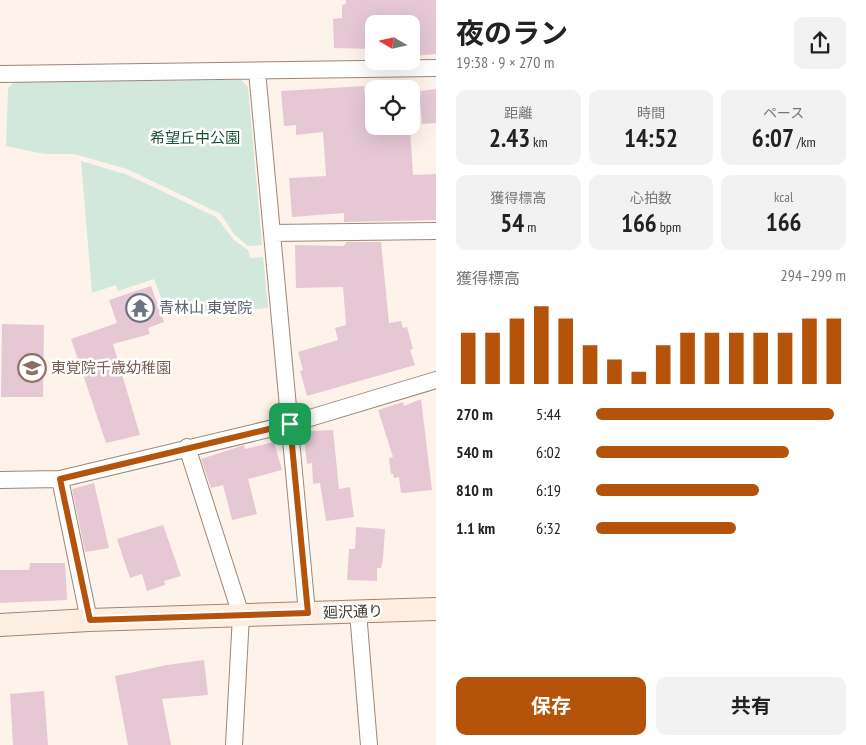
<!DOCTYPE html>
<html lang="ja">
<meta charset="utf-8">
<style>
body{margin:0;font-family:"PT Sans Narrow","Noto Sans JP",sans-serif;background:#f2f2f2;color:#222;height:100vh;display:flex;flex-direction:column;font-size:19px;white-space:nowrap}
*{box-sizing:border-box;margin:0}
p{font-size:16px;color:#767676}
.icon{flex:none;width:28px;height:28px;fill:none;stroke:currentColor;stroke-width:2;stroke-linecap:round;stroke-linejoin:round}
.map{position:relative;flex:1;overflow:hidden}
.sheet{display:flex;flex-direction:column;background:#fff;width:430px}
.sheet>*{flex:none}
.needle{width:32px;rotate:279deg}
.fabs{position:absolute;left:365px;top:15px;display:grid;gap:10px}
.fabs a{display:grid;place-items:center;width:55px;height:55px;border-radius:10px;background:#fff;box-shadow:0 5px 20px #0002;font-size:25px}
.pin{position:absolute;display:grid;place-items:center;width:42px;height:42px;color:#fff;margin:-21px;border-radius:10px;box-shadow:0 2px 8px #0006}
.round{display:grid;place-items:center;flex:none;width:52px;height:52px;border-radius:10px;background:#f2f2f2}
.headline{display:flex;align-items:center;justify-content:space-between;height:85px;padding:0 20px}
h1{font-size:28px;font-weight:700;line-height:38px}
.stats{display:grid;grid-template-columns:repeat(3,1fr);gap:8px;height:85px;padding:5px 20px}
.stats div{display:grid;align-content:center;border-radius:10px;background:#f2f2f2;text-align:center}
.stats b{font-size:25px;font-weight:700}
.stats small{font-size:14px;font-weight:400}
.stats p{font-size:14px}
.chart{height:140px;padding:10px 20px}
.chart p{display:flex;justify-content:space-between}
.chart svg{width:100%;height:90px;margin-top:5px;stroke:#b45309;stroke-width:6}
.action{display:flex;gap:10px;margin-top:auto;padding:10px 20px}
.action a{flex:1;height:58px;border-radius:10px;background:#b45309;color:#fff;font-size:20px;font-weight:700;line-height:58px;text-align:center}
.action a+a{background:#f2f2f2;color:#222}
ul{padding:0 20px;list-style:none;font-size:16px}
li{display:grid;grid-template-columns:80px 60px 1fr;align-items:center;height:38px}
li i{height:12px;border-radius:6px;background:#b45309}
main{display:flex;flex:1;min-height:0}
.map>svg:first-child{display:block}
</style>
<main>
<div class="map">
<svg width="436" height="745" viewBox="0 0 436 745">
<rect width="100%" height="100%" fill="#fdf3eb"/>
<!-- green -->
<path fill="#d2e8dc" d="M241,80L248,87L262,245L248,246L234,234L221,214L127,169L74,154H44L6,146L8,88L14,82Z
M81,161L128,175L216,217L234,240L248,250L250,258L263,257L268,308L188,315L189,305L162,300L154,279L118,291L116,285L92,293Z"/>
<!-- building -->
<path fill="#e6c8d5" d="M346,0H436V54L414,56V47H411V24H408V19L379,20V24H374V49L334,48L333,19L342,18V5L346,4Z
M364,86L369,131L410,128L413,175L436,174V220L344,222V213L292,217L289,178L326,176L323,132L296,135V125L284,126L281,91Z
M436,89V123L422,124L419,91Z
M346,242H381L389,323L401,321L403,328L407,327L413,349L410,350L415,365L307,396L300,371L303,370L298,352L338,340L335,328L346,325L343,287L296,288L295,245L344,246Z
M151,286L164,322L148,328L150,334L113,344L140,435L106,443L71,339L117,323L109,300Z
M2,324L44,325L43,397H1Z
M421,399L432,490L404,493H401L399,477L394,478L393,474H391L389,458L393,457L378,410L403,402L404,406Z
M333,430L339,489L350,487L354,517L326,521L320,483L313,484L312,463L307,464L304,437H311L310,431Z
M274,442L282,470L248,479L257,514L232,520L223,485L211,488L201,459L244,445L245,449Z
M94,483L109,548L85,552L72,489Z
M163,525L181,576L164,581L165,585L147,591L142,574L130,578L117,539Z
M356,527L385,529L383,559L381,568H377V581L347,580L349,549H355Z
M30,563H65L67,600L0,603V570H29Z
M204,660L208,695L162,699L171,745H128L115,676L167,665Z
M44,691L48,745H13L10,694Z"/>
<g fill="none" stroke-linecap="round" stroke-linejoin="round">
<defs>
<path id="street" d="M257,71L307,613
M0,74L436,68
M272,233L436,231
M187,447L241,615L234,745
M60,479L89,620
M0,480L60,479L290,424L436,380
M358,612L369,745"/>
<path id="secondary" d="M0,625L89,620L436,609"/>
</defs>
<!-- street casing -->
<use href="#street" stroke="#9e8676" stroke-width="18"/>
<!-- secondary casing -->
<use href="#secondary" stroke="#9e8676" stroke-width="24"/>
<!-- street -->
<use href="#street" stroke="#fff" stroke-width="16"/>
<!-- secondary -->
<use href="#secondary" stroke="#feeee1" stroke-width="22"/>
</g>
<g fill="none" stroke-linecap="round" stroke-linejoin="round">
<defs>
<path id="route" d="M290,424L308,613L90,620L60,479Z"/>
</defs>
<!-- route casing -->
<use href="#route" stroke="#fff" stroke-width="10"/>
<!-- route -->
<use href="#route" stroke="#b45309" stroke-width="6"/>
</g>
<!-- icons -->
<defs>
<symbol id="temple-ring" viewBox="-11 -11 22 22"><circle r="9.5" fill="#fff" stroke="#6b7280" stroke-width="1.5"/><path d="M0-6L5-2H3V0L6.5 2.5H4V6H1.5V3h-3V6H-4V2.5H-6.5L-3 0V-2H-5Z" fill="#6b7280"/></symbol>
<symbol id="school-ring" viewBox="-11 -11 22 22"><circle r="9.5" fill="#fff" stroke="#8d6e63" stroke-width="1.5"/><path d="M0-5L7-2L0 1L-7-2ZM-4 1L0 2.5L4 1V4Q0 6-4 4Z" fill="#8d6e63"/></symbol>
</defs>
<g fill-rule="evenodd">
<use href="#temple-ring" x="124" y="292" width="32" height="32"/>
<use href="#school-ring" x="16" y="352" width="32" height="32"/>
</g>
<g text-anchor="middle" stroke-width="5" stroke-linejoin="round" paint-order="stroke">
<!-- park labels -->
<g font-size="15" fill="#195038" stroke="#fff">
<text x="195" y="143">希望丘中公園</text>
</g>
<!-- worship labels -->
<g font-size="15" fill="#5b616d" stroke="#fff" text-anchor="start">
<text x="159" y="313">青林山 東覚院</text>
</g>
<!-- education labels -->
<g font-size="15" fill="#785e54" stroke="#fff" text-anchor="start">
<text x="51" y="373">東覚院千歳幼稚園</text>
</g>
<!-- street labels -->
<g font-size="15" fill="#3f352e" stroke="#fff">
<text transform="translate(353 612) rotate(-2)" y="5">廻沢通り</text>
</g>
</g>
</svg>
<div class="fabs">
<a><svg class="needle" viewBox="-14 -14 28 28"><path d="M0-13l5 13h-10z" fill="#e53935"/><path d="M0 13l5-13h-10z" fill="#767676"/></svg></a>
<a><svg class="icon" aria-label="locate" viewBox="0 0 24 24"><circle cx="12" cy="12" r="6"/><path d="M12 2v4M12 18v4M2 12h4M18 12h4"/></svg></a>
</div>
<div class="pin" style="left:290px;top:424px;background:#1e9e55"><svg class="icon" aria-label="arrive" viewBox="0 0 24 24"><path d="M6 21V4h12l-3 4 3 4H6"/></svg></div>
</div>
<section class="sheet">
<div class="headline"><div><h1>夜のラン</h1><p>19:38 · 9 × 270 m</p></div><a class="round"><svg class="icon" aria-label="share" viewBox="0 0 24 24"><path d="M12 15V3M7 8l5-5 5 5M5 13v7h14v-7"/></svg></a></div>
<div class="stats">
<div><p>距離</p><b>2.43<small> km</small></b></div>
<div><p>時間</p><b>14:52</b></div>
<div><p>ペース</p><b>6:07<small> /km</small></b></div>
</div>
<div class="stats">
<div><p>獲得標高</p><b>54<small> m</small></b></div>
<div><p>心拍数</p><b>166<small> bpm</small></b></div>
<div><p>kcal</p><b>166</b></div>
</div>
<div class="chart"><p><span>獲得標高</span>294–299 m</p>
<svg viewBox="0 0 160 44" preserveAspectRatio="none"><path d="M5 44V19M15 44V19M25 44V12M35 44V6M45 44V12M55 44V25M65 44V32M75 44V38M85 44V25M95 44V19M105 44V19M115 44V19M125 44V19M135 44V19M145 44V12M155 44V12"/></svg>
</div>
<ul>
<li><b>270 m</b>5:44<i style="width:95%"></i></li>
<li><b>540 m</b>6:02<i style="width:77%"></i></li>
<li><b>810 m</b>6:19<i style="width:65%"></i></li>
<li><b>1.1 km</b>6:32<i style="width:56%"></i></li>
</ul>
<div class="action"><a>保存</a><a>共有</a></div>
</section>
</main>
